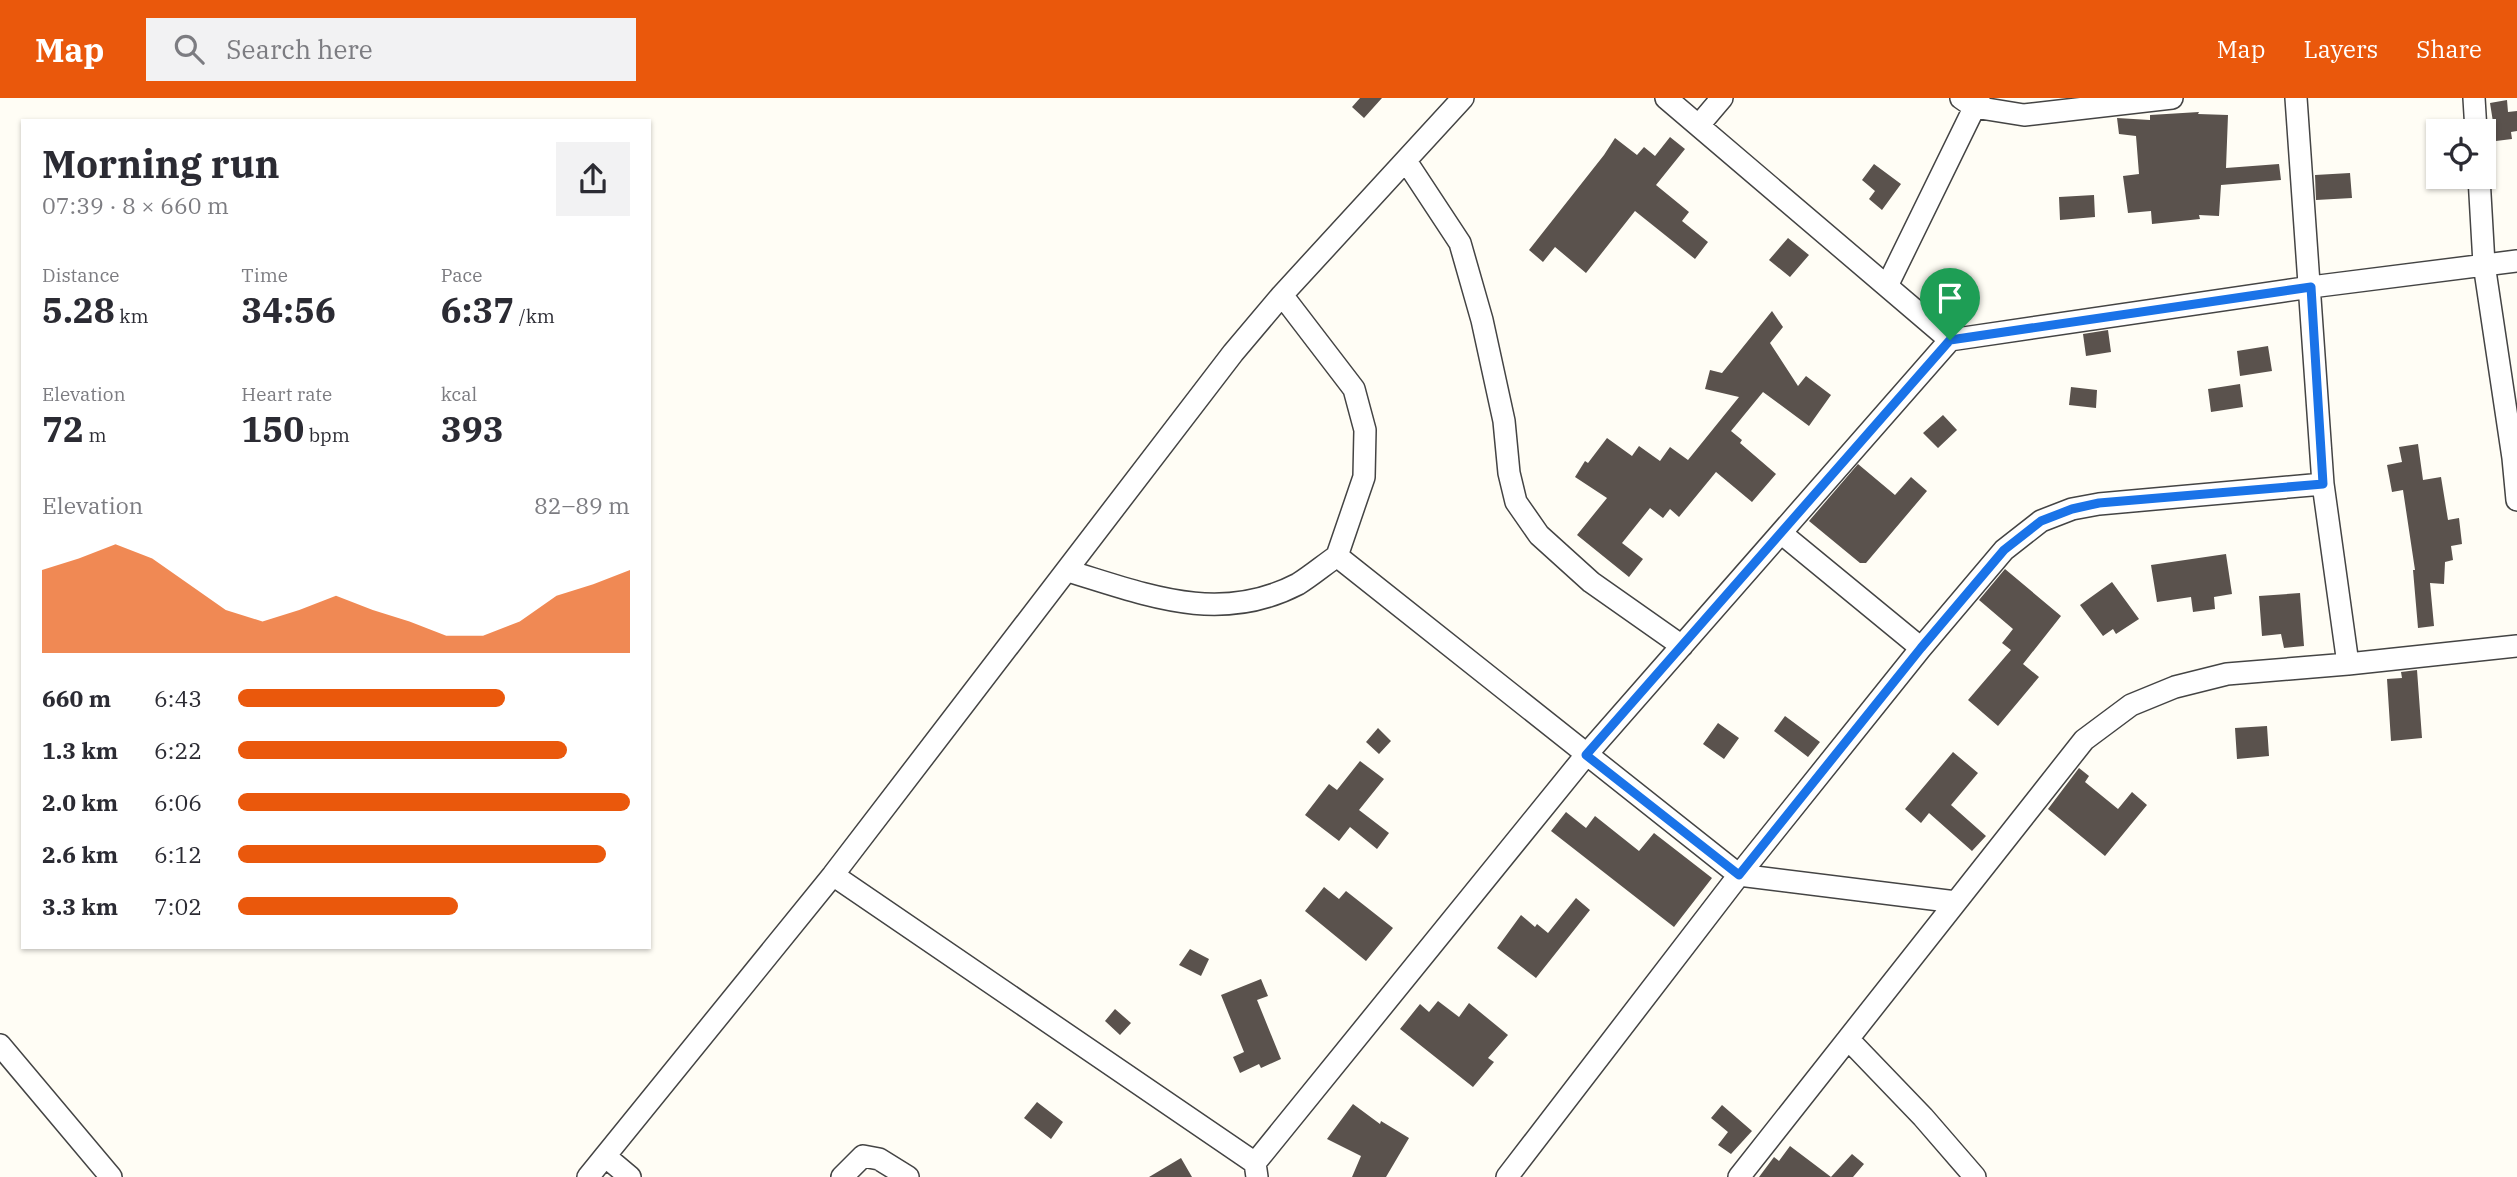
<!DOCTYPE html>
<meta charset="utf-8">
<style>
body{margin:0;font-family:"IBM Plex Serif",serif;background:#f2f2f3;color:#2b2b33;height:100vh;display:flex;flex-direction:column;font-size:26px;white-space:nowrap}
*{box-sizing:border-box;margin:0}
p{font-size:23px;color:#7c7c81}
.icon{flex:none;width:38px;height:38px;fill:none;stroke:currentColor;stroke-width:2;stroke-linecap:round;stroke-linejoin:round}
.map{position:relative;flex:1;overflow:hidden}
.panel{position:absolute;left:21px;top:21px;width:630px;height:830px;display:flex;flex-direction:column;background:#fff;border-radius:0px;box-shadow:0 2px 5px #0004}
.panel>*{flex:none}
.buttons{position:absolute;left:2426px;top:21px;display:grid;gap:14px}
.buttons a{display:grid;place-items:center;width:70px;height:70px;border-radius:0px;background:#fff;box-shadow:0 2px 5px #0004;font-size:35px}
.pin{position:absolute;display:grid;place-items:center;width:60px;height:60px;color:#fff;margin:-72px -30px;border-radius:50% 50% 50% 0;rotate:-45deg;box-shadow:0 0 7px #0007}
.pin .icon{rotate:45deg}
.round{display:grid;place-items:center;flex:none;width:74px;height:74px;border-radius:0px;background:#f2f2f3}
.headline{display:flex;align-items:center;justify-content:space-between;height:119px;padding:0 21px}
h1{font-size:38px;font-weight:700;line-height:52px}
.stats{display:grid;grid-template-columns:repeat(3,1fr);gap:10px;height:119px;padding:7px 21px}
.stats div{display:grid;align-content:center}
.stats b{font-size:35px;font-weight:700}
.stats small{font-size:19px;font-weight:400}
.stats p{font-size:19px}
.chart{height:196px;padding:14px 21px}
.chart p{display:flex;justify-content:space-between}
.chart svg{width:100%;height:126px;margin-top:7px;fill:#ea580c;opacity:.7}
ul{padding:0 21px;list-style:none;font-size:23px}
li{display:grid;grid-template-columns:112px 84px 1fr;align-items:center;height:52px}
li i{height:18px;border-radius:9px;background:#ea580c}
header{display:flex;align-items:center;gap:42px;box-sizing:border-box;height:98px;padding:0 35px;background:#ea580c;color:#fff}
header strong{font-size:33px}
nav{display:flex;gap:38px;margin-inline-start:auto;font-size:24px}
.search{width:490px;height:63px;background:#f2f2f3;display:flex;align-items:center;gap:18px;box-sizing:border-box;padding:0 24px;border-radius:0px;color:#7c7c81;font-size:26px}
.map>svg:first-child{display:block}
</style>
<header>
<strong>Map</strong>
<div class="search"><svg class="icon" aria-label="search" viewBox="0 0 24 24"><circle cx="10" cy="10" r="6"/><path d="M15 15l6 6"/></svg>Search here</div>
<nav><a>Map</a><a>Layers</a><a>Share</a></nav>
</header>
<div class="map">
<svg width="2517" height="1079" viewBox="0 0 2517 1079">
<rect width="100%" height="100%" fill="#fffdf5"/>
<!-- building -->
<path fill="#5a524d" d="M1360,0H1382L1364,20L1352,9Z
M2507,2L2508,14L2517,13V33L2511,34L2512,41L2496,43L2490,5Z
M2199,14L2198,16L2228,17L2226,70L2279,66L2281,82L2221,87L2219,118L2199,117L2200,121L2152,126L2151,113L2128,115L2123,78L2139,76L2136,38L2119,36L2117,20L2150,22V17Z
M1670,39L1685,51L1656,87L1689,114L1682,123L1708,144L1695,161L1635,113L1586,175L1555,149L1543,164L1529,152L1604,57L1615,40L1637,57L1644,49L1655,58Z
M1874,66L1901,86L1882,112L1869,101L1875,93L1862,82Z
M2350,75L2352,100L2316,102L2315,77Z
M2094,97L2095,119L2060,122L2059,99Z
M1788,140L1809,157L1790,179L1769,162Z
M1772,213L1783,229L1770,245L1798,288L1806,278L1831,297L1809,328L1763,294L1731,333L1742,342L1740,345L1776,376L1752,404L1716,374L1679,419L1670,411L1663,420L1650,410L1622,445L1643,461L1629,479L1577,437L1607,400L1575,379L1585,363L1588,365L1607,340L1632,358L1639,348L1660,363L1670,349L1688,362L1739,299L1705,291L1710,272L1722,275Z
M2108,232L2111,254L2086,258L2083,236Z
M2268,248L2272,273L2240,278L2237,253Z
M2240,286L2243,309L2211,314L2208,291Z
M2071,289L2097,292L2096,310L2069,307Z
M1943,317L1957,332L1938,350L1923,335Z
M2418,346L2423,382L2441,379L2448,422L2459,420L2462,446L2451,448L2453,462L2445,464L2444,486L2430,485L2434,528L2418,530L2413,472H2415L2403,392L2392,394L2387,367L2402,364L2399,349Z
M1858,366L1895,397L1911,379L1927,393L1866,465H1860L1809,423Z
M2226,456L2232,496L2214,499L2215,511L2193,514L2191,499L2157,504L2151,467Z
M2005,471L2061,518L2023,566L2039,579L1998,628L1968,602L2011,552L2002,545L2013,531L1979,502Z
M2112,484L2139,521L2116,536L2113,531L2103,538L2080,507Z
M2300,495L2304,548L2284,550L2281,536L2262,538L2259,498Z
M2417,572L2422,640L2391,643L2387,581L2402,580L2401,574Z
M1785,618L1820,644L1808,659L1774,633Z
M1718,625L1739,640L1724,661L1703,646Z
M2267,628L2269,658L2237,661L2235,630Z
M1378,630L1391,643L1379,656L1366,644Z
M1953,654L1978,675L1951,707L1986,738L1972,753L1929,715L1921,725L1905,711Z
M1360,663L1384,681L1359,712L1389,735L1377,751L1350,729L1339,743L1305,717L1329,686L1337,692Z
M2079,670L2089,678L2085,684L2118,711L2132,694L2147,707L2105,758L2048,711Z
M1566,714L1586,730L1595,718L1639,753L1654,735L1712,780L1674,829L1551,733Z
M1324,789L1339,801L1346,793L1393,830L1366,863L1305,813Z
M1576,800L1590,812L1536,880L1497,850L1521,817L1535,829L1537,826L1548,835Z
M1190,851L1209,861L1201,878L1179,867Z
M1261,881L1268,898L1257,902L1281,961L1261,970L1259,966L1240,975L1233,959L1244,954L1221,897Z
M1438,903L1459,919L1469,905L1508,937L1488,960L1494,964L1473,989L1400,931L1420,906L1429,914Z
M1115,911L1131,925L1120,937L1105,923Z
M1037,1004L1063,1024L1051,1041L1024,1020Z
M1353,1006L1380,1026L1381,1023L1409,1040L1386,1079H1352L1361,1058L1327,1041Z
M1722,1007L1752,1033L1731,1056L1718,1047L1728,1034L1711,1020Z
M1790,1048L1831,1079H1759L1774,1059L1779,1063Z
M1852,1056L1864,1066L1853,1079H1831Z
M1181,1060L1192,1079H1149Z"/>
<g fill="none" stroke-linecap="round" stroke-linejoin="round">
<defs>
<path id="street" d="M1666,0L1950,242L2311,189L2517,163
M1961,0L1974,9L2024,17L2172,0
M2296,0L2323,386L2348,566
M2474,0L2476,33
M1699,27L1722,0
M1406,63L1460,145L1482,222L1504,323L1509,375L1516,404L1539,437L1591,484L1682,548
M2479,79L2484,166L2513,360
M1887,188L1979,0
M1282,197L1354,291L1365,332L1364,379L1337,458
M2517,360H2513L2517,402
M1781,435L1921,550
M1068,473C1147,497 1219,527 1298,486C1311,478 1324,467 1337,458L1739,777L1956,804
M833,777L1255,1065
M1848,941L1923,1019L1975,1079
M0,947L111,1079
M605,1058L630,1079
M588,1079L833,777L1233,255L1282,197L1463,0
M842,1079L863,1058L879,1061L908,1079
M1257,1079L1255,1065L1586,657L1950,242
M1507,1079L1739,777L1921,550L2004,452L2041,423L2072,411L2099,406L2323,386
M1739,1079L2084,642L2131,607L2175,589L2227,576L2348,566L2517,548"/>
</defs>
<!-- street casing -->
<use href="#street" stroke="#444" stroke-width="24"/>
<!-- street -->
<use href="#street" stroke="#fff" stroke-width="21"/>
</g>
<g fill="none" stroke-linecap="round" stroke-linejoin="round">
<defs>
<path id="route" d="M2311,189L2323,386L2099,405L2072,411L2041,423L2004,452L1921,550L1739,777L1586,657L1950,242Z"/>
</defs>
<!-- route casing -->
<use href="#route" stroke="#fff" stroke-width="14"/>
<!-- route -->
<use href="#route" stroke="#1a73e8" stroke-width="9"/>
</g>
</svg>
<div class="buttons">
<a><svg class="icon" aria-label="locate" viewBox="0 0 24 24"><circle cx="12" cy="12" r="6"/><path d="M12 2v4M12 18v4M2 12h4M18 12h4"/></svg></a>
</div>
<div class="pin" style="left:1950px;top:242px;background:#1e9e55"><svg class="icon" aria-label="arrive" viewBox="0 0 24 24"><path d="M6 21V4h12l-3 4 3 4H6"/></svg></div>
<section class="panel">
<div class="headline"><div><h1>Morning run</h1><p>07:39 · 8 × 660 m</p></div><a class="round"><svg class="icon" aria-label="share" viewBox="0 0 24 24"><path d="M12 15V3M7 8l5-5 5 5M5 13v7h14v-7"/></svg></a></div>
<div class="stats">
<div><p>Distance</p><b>5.28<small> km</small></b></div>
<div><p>Time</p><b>34:56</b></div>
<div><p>Pace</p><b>6:37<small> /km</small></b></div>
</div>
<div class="stats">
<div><p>Elevation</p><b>72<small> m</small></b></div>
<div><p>Heart rate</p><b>150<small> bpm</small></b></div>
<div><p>kcal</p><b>393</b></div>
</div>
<div class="chart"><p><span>Elevation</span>82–89 m</p>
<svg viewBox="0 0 160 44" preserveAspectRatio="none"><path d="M0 44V15L10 11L20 6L30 11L40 20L50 29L60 33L70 29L80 24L90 29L100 33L110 38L120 38L130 33L140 24L150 20L160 15V44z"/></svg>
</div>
<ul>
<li><b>660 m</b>6:43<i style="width:68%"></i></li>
<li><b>1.3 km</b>6:22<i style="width:84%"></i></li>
<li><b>2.0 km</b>6:06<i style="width:100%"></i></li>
<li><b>2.6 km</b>6:12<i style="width:94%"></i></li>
<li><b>3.3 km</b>7:02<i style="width:56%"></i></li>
</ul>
</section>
</div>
